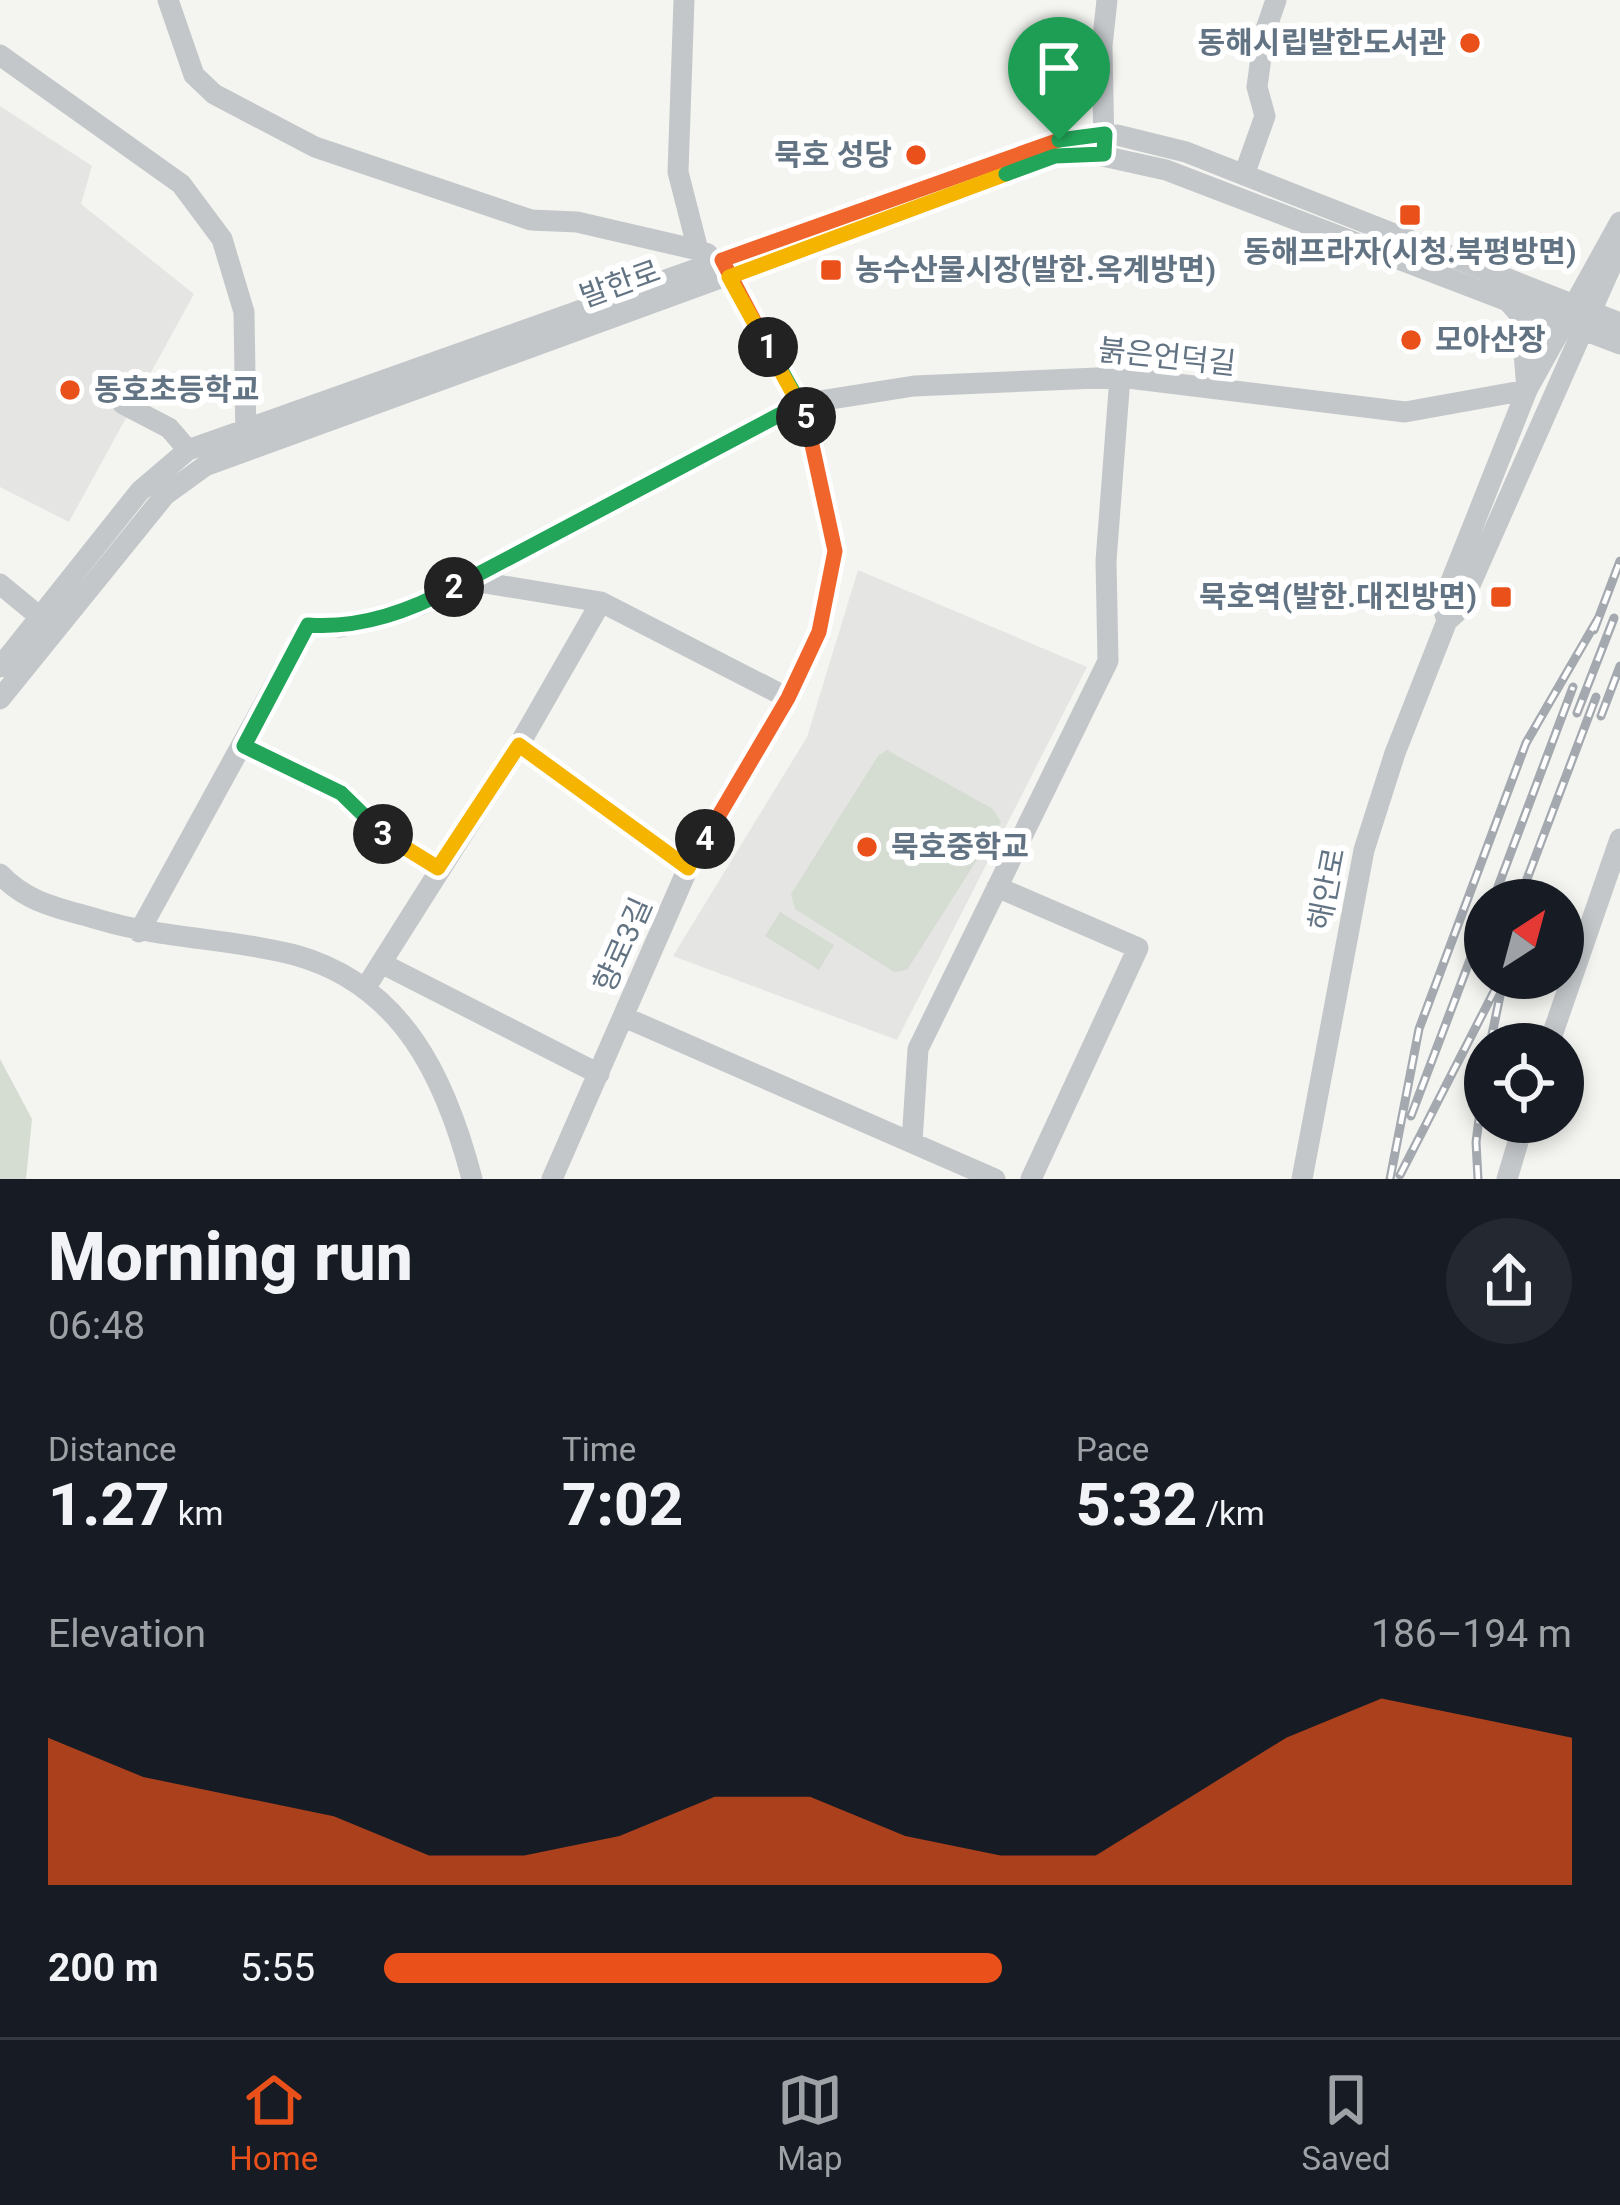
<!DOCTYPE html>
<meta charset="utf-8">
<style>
body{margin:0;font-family:Roboto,"Noto Sans KR",sans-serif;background:#242831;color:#f1f3f6;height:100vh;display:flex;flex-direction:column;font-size:45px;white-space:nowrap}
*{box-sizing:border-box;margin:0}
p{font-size:39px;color:#9ea1a6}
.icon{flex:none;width:66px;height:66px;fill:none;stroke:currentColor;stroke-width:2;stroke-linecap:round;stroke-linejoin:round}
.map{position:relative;height:1179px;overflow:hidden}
.details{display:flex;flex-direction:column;background:#171b24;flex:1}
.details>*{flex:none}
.needle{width:78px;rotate:36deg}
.fabs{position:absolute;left:1464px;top:879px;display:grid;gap:24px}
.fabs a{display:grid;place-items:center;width:120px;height:120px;border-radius:50%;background:#171b24;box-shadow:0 6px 18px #0003;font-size:60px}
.pin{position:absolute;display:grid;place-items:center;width:102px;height:102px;color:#fff;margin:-123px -51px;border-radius:50% 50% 50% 0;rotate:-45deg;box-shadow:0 0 12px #0007}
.pin .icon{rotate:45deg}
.km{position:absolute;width:60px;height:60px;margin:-30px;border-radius:50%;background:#222;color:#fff;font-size:33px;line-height:60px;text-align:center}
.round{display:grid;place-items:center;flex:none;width:126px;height:126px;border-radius:63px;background:#242831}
.head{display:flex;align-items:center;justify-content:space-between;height:204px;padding:0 48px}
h1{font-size:66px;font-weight:800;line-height:90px}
.figures{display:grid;grid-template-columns:repeat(3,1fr);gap:18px;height:204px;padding:12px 48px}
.figures div{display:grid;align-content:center}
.figures b{font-size:60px;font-weight:800}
.figures small{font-size:33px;font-weight:400}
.figures p{font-size:33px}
.chart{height:336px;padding:24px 48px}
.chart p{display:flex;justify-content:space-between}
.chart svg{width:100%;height:216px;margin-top:12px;fill:#ea511a;opacity:.7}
ul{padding:0 48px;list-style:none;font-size:39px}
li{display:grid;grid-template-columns:192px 144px 1fr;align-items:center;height:90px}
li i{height:30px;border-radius:15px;background:#ea511a}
.tabs{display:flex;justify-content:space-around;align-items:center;height:168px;border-top:3px solid #363941;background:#171b24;font-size:33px;color:#9ea1a6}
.tabs a{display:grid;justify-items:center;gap:6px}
.tabs .current{color:#ea511a}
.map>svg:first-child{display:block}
</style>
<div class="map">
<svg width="1620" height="1179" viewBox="0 0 1620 1179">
<rect width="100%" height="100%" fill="#f4f5f0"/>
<!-- built -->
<path fill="#e5e6e4" d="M0,106L92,166L81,204L194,294L69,522L0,487Z
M858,570L1087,667L897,1040L673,956L807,737Z"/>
<!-- green -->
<path fill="#d5dcd1" d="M887,750L993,809L1001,822L907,970L894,972L795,909L791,894L878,756Z
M780,912L834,945L819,970L765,936Z
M0,1059L32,1119L26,1179H0Z"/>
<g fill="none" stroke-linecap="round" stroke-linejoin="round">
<!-- minor -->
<path stroke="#c4c7ca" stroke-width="21" d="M168,0L194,75L214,94L315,147L531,220L577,222L698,250
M684,0L678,172L698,250L708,254
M0,55L181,184L222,239L244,312L246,442
M1104,149L1102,46L1107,0
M1244,175L1265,116L1257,87L1264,35L1276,0
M123,404L169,428L188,450
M467,580L601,602L788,698
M0,584L40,617
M1447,621L1442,604L1527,390L1620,222
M0,667L140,491L188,450L1059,140L1117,135L1186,152L1620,323
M0,699L165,495L205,466L1055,156L1089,153L1166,170L1620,344
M519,745L688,868
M244,746L341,793L388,838L438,868
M0,874C27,903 59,908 97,919C162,939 230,938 295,955C403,985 446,1079 472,1179
M997,887L1138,948L1031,1179
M139,932L308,624L340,627L421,605L800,404L914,386L1120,377L1405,412L1527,390L1521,316L1506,299
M383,964L599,1074
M366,987L519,745L601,602
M624,1017L995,1179
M1549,1044L1620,839
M912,1142L918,1049L1108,661L1106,561L1120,377
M552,1179L688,868L788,698L819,632L835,551L809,422L724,266
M1302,1179L1364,850L1395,753L1447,621L1459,610L1620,246
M1507,1179L1524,1122"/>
<defs>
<path id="rail" d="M1594,630L1620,561
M1577,713L1614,618
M1601,716L1620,666
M1493,900L1573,687
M1519,900L1596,697
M1490,1044L1500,996
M1411,1116L1485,920
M1400,1175L1501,978
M1390,1179L1419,1029L1526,743L1599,617
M1478,1179L1476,1142L1485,1074"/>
</defs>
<!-- rail casing -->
<use href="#rail" stroke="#a3a9af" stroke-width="9"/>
<!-- rail -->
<use href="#rail" stroke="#fff" stroke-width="4.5" stroke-dasharray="14" stroke-linecap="butt"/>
</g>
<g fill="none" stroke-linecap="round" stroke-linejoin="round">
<defs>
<path id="split-1" d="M768,347L722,260L1059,140"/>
<path id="split-2" d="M454,587L800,404L768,347"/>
<path id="split-3" d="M383,834L341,793L244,746L308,625C359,629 410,611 454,587"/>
<path id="split-4" d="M383,834L438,868L519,745L688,868L705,839"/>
<path id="split-5" d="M705,839L788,698L819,632L835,551L806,417"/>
<path id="split-6" d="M806,417L729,277L1006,174"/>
<path id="split-7" d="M1006,174L1055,156L1104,154L1105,134L1059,140"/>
</defs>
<!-- split-1 casing -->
<use href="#split-1" stroke="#fff" stroke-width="24"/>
<!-- split-2 casing -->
<use href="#split-2" stroke="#fff" stroke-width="24"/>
<!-- split-3 casing -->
<use href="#split-3" stroke="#fff" stroke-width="24"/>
<!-- split-4 casing -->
<use href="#split-4" stroke="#fff" stroke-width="24"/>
<!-- split-5 casing -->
<use href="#split-5" stroke="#fff" stroke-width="24"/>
<!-- split-6 casing -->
<use href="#split-6" stroke="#fff" stroke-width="24"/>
<!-- split-7 casing -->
<use href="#split-7" stroke="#fff" stroke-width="24"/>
<!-- split-1 -->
<use href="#split-1" stroke="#f0652b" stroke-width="15"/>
<!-- split-2 -->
<use href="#split-2" stroke="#22a559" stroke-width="15"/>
<!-- split-3 -->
<use href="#split-3" stroke="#22a559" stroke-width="15"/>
<!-- split-4 -->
<use href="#split-4" stroke="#f5b400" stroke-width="15"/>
<!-- split-5 -->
<use href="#split-5" stroke="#f0652b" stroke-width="15"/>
<!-- split-6 -->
<use href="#split-6" stroke="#f5b400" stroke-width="15"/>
<!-- split-7 -->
<use href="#split-7" stroke="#22a559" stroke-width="15"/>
</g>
<!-- markers -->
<g fill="#ea511a" stroke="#fff" stroke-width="4.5">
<circle cx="1470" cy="43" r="12"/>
<circle cx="916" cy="155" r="12"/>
<rect x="1398" y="203" width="24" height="24" rx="6"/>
<rect x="819" y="258" width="24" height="24" rx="6"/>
<circle cx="1411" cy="340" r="12"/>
<circle cx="70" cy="390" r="12"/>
<rect x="1489" y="585" width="24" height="24" rx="6"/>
<circle cx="867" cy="847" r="12"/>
</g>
<g text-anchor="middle" stroke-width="12" stroke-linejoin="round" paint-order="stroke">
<!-- poi labels -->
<g font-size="30" font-weight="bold" fill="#627383" stroke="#fff" text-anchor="start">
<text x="1446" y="53" text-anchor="end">동해시립발한도서관</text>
<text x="892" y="165" text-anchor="end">묵호 성당</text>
<text x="1410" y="262" text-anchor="middle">동해프라자(시청.북평방면)</text>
<text x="855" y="280">농수산물시장(발한.옥계방면)</text>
<text x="1435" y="350">모아산장</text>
<text x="94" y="400">동호초등학교</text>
<text x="1477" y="607" text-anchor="end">묵호역(발한.대진방면)</text>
<text x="891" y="857">묵호중학교</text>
</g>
<!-- street labels -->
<g font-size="30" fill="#627383" stroke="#fff">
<text transform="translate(620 284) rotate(-20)" y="10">발한로</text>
<text transform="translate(1167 357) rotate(6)" y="10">붉은언덕길</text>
<text transform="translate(1327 889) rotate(-79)" y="10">해안로</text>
<text transform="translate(623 945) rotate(-66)" y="10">향로3길</text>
</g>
</g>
</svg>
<div class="fabs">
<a><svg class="needle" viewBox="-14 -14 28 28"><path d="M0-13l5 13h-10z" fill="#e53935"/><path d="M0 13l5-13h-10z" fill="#9ea1a6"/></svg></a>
<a><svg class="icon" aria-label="locate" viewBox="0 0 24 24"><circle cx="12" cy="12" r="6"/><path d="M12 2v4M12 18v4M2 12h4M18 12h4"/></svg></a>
</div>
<div class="pin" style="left:1059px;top:140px;background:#1e9e55"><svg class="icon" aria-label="arrive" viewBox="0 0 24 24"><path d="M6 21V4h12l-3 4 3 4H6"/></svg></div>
<b class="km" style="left:768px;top:347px">1</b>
<b class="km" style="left:454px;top:587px">2</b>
<b class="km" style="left:383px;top:834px">3</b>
<b class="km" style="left:705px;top:839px">4</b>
<b class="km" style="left:806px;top:417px">5</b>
</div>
<section class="details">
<div class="head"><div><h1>Morning run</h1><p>06:48</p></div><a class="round"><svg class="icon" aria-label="share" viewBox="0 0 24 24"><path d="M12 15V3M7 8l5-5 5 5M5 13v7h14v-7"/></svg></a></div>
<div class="figures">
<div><p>Distance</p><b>1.27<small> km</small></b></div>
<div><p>Time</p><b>7:02</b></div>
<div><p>Pace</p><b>5:32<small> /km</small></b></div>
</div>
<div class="chart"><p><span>Elevation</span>186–194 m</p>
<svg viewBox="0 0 160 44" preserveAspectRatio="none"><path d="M0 44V14L10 22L20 26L30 30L40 38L50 38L60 34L70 26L80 26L90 34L100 38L110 38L120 26L130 14L140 6L150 10L160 14V44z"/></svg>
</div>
<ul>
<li><b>200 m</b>5:55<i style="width:52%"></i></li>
</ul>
</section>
<nav class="tabs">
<a class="current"><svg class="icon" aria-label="home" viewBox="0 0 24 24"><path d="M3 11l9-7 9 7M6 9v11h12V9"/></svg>Home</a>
<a><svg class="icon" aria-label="map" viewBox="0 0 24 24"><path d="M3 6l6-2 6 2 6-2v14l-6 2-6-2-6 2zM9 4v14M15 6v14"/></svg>Map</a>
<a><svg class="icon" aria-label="saved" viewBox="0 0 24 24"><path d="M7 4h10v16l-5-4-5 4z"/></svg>Saved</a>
</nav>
